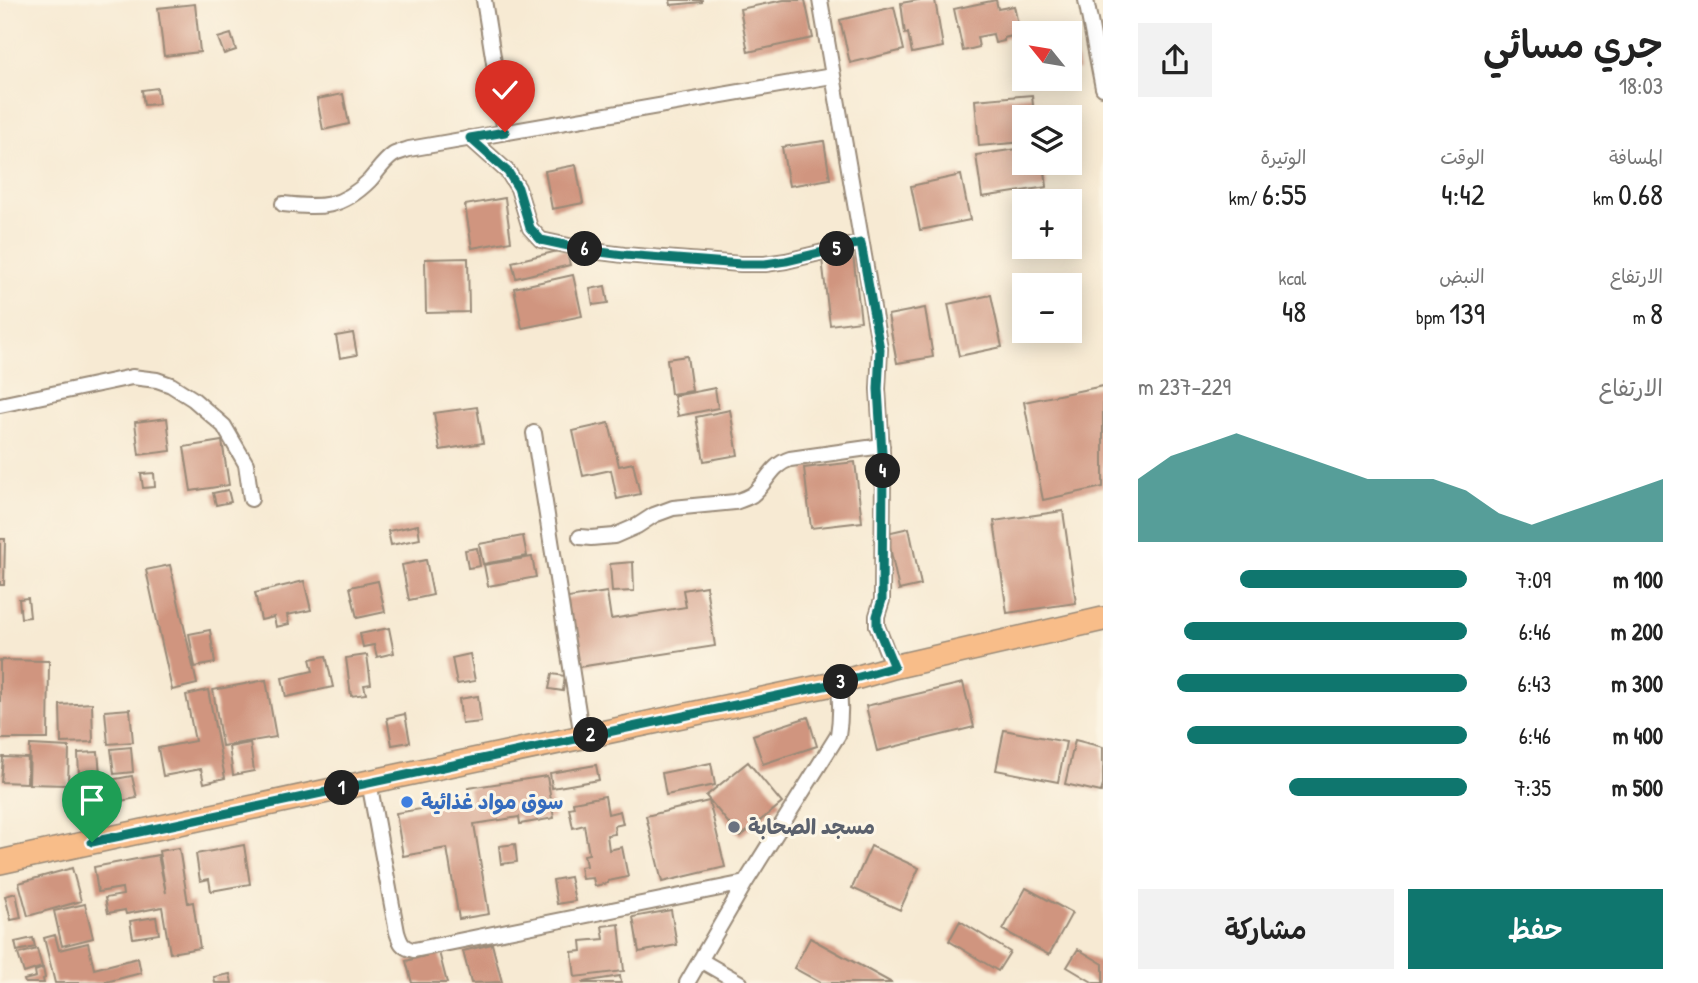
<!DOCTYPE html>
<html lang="ar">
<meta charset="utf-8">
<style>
body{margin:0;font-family:"Patrick Hand","Playpen Sans Arabic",sans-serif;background:#f2f2f2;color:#222;direction:rtl;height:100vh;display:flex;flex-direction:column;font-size:26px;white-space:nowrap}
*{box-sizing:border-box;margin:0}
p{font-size:23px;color:#767676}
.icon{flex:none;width:38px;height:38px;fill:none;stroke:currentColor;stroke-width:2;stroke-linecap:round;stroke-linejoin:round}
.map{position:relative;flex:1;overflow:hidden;direction:ltr}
.sheet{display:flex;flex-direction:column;background:#fff;width:595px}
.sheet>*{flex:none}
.needle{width:46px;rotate:300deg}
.tools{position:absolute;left:1012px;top:21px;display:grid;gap:14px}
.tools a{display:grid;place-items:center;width:70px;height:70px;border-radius:0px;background:#fff;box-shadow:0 4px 18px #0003;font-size:35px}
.pin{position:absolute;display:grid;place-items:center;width:60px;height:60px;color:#fff;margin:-72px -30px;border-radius:50% 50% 50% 0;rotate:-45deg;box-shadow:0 0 7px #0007}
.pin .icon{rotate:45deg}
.km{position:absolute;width:35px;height:35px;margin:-18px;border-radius:50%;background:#222;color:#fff;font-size:19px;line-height:35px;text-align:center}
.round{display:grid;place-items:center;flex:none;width:74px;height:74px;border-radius:0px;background:#f2f2f2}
.head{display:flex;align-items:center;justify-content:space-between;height:119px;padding:0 35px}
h1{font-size:38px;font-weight:600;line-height:52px}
.stats{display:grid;grid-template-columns:repeat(3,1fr);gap:10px;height:119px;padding:7px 35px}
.stats div{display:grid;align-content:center}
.stats b{font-size:30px;font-weight:600}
.stats small{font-size:19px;font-weight:400}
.stats p{font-size:19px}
.chart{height:196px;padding:14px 35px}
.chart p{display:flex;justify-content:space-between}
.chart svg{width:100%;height:126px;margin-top:7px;fill:#0f766e;opacity:.7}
.button{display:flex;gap:14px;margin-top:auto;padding:14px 35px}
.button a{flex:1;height:80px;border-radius:0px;background:#0f766e;color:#fff;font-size:28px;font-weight:600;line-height:80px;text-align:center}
.button a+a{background:#f2f2f2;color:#222}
ul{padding:0 35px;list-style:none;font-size:23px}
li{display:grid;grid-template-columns:112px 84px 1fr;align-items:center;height:52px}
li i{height:18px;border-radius:9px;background:#0f766e}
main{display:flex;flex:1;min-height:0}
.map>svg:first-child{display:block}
</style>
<main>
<section class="sheet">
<div class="head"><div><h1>جري مسائي</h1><p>18:03</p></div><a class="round"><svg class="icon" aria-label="share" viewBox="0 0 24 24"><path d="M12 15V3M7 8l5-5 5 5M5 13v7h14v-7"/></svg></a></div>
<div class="stats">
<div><p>المسافة</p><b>0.68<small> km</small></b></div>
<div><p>الوقت</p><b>4:42</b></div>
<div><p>الوتيرة</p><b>6:55<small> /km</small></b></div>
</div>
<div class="stats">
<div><p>الارتفاع</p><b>8<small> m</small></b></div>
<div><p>النبض</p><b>139<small> bpm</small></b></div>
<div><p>kcal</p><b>48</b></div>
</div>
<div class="chart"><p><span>الارتفاع</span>229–237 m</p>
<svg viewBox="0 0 160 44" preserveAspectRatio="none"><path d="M0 44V22L10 14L20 10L30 6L40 10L50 14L60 18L70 22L80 22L90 22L100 26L110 34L120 38L130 34L140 30L150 26L160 22V44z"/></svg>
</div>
<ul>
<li><b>100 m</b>7:09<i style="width:69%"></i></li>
<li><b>200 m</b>6:46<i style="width:86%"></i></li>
<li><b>300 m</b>6:43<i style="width:88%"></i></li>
<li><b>400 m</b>6:46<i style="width:85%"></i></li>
<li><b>500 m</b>7:35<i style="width:54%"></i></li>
</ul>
<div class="button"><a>حفظ</a><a>مشاركة</a></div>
</section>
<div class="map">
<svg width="1103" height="983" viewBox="0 0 1103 983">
<rect width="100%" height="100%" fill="#fcf5e5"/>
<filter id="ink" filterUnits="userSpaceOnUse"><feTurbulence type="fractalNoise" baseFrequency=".0143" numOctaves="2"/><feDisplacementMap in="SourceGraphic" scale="14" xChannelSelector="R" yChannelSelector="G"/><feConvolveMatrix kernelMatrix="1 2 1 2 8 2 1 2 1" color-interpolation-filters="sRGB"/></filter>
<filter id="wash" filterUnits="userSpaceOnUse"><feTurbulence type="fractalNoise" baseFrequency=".00686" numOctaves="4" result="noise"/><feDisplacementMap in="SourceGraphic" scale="28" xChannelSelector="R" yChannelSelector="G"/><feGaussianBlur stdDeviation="1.57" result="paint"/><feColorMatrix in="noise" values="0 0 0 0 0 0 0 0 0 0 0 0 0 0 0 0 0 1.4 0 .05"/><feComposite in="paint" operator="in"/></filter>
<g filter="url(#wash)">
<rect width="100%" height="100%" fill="#f7ead3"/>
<g id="blocks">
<!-- building -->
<path fill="#d0957f" d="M670,0H702V2L671,5Z
M784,0H805L813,38L748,52L740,9Z
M918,0H935L943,47L912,53L908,33L905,34L901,3Z
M996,0L998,9L1014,6L1020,34L1004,38V41L995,43L993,34L977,37L979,47L963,51L954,9Z
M195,4L200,52L164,56L158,8Z
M894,7L904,50L850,63L840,20Z
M1069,31H1072L1079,70L1069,71Z
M231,34L236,50L224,54L218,38Z
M157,88L159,104L144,105L142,90Z
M343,94L349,124L323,130L317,99Z
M1032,95L1034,117H1024V142L979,146L975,100Z
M824,141L830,179L789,186L782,147Z
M1024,148V163H1044L1047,187L982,197L976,155Z
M576,165L583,203L552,209L545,171Z
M961,175L970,220L920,230L911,186Z
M505,198L511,241L472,248L465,205Z
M566,249L570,265L516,278L512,262Z
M853,255L861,321L830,325L822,259Z
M468,258L469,312L426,313L425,259Z
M573,275L582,316L522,328L514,288Z
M605,286L608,303L593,305L590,289Z
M991,295L1002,347L959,356L948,304Z
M925,308L933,357L897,363L888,315Z
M353,333L357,355L340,358L336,336Z
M687,356L692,391L671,394L667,359Z
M1103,386V487L1043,500L1024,402Z
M715,388L718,408L678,416L674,396Z
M477,407L483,443L440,450L434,413Z
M730,410L738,455L704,461L696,417Z
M167,418L171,451L139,455L135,422Z
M609,423L619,466L633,463L640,494L617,499L611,470L583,476L573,431Z
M222,441L229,485L191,491L184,447Z
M855,462L862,522L811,528L804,468Z
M154,473L155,487L143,488L141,474Z
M228,490L231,502L216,505L213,493Z
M1063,511L1076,603L1007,613L994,521Z
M418,525L420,539L391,545L388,531Z
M909,528L921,585L899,590L887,533Z
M523,536L527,556L483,564L479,544Z
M0,539H5L4,585H0Z
M477,548L480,566L468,568L465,550Z
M532,557L536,577L488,586L484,565Z
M426,560L433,595L409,600L402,565Z
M633,562L634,591L612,592L610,564Z
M170,565L197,684L172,690L146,570Z
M304,581L311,610L287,615L289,624L276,627L274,617L261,620L255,593Z
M378,581L385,612L357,618L350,587Z
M706,586L715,646L572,668L562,599L607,592L611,619L686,607L683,590Z
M28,598L30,617L21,618L19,599Z
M389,628L394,653L377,657L374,645L363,647L360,634Z
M210,630L215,663L195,667L189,634Z
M470,654L475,681L457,684L452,658Z
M367,655L371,684L364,685L366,694L351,696L346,658Z
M326,656L333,687L286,697L282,678L313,671L310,659Z
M0,660L49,661L48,739H0Z
M552,674L565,676L563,691L549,689Z
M266,680L276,737L222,746L213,690Z
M963,683L974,727L877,751L866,706Z
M208,690L225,778L204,783L201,769L163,776L158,748L195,741L186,695Z
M478,696L481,722L462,724L459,699Z
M92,703L93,742L61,743L60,705Z
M130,709L133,742L108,744L105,711Z
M405,714L410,742L392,745L387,718Z
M808,717L817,746L763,764L753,735Z
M1004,730L1066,742L1058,782L996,770Z
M1075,740L1103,747V785L1101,792L1065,784Z
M250,743L254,771L233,775L229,747Z
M30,745L69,747L68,785L29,784Z
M131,747L133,772L114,774L111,749Z
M98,752L100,774L79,775L78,753Z
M3,757L28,758L27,783L1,782Z
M748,762L782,803L740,837L706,796Z
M711,763L715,785L666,795L662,773Z
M596,765L599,780L552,788L550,773Z
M132,776L137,798L98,805L94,783Z
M547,776L554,818L520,824L519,817L474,824L489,914L459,919L447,848L403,856L396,813L470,801L468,788Z
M605,796L608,814L620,811L623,824L614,826L615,834L607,835L609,850L622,847L628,877L608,881V883L595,886L593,878L582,879L580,867L586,866L584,855L589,854L584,825L573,828L569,808L574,807L573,802Z
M709,801L725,867L662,882L646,816Z
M515,844L517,862L501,864L499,846Z
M244,845L250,884L211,891L209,879L200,881L196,854Z
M871,846L919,868L900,910L852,888Z
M179,848L188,903L193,902L200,948L170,953L162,907L126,914L125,910L108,913L105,898L123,895L122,888L98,892L94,867L158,855L166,893L159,851Z
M72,868L81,901L28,916L19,883Z
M570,877L575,901L557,904L553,880Z
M1026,888L1072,913L1049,955L1003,930Z
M16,893L21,918L11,920L5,896Z
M85,904L93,938L62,946L54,911Z
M671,910L677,945L639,952L633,917Z
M156,917L159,934L133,938L130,921Z
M960,921L1010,952L998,971L949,941Z
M619,924L624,971L575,977L572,952L582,951L581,941L604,939L602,926Z
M55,935L59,950L88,943L94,969L138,958L141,973L102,983H55L44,938Z
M33,938L35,947L17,951L15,942Z
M810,938L892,983H821L794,968Z
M492,944L502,982L471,983L463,951Z
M37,949L42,967L24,973L18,954Z
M1078,949L1103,964V983H1094L1067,967Z
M439,952L447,983H412L406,961Z
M43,968L45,978L43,979L44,983H25L24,980L36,977L35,971Z
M230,974L232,983H215L214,977Z
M620,976L621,983H583V982Z"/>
</g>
</g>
<g filter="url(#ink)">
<use href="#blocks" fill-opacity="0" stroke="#998a78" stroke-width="2"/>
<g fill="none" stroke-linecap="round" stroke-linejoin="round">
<defs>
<path id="minor" d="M484,0L505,132
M820,0L880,349L878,389L883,469L882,600L877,616V626L893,667
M1086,0L1103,88
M470,138L508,172L518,188L530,228L541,240L592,251L624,255L741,264H765L786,261L861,243
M283,204C321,208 341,209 370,180C377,172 384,161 393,155C398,152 404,151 409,149L832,76
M0,405L132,377L157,380L171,385L193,399L224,426L246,464L251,499
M534,433L582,737
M580,537L591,538L614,536L637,526L654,515L673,508L735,502C741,500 747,498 752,495C767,483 771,465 790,459L882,446
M369,782L397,932C400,942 402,948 414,950L745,883
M700,960L740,983
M687,983L745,883L838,735C841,717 841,701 838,683"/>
<path id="primary" d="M0,862L369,782L838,683L893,667L1103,619"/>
</defs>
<!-- minor casing -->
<use href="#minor" stroke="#998a78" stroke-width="18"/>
<!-- primary casing -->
<use href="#primary" stroke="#998a78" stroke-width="26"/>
<!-- minor -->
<use href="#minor" stroke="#fff" stroke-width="14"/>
<!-- primary -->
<use href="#primary" stroke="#f8bd89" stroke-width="23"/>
</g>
</g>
<g fill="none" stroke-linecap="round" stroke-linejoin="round" filter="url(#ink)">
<defs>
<path id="route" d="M92,842L838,683L894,667L877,626V616L882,600L883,469L878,389L880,349L861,243L786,261L765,264H741L624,255L592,251L541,240L530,228L518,188L508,172L470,138L505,132"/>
</defs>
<!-- route casing -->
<use href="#route" stroke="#fff" stroke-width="14"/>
<!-- route -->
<use href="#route" stroke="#0f766e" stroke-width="9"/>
</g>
<!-- markers -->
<circle fill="#3f7fe0" stroke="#fcf5e5" stroke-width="2.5" cx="407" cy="802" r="7"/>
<circle fill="#6b7280" stroke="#fcf5e5" stroke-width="2.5" cx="734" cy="827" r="7"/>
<g text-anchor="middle" stroke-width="6" stroke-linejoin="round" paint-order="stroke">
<!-- shop labels -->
<g font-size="21" font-weight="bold" fill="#366cbe" stroke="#fcf5e5" text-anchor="start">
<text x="421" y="809">سوق مواد غذائية</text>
</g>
<!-- worship labels -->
<g font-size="21" font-weight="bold" fill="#5b616d" stroke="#fcf5e5" text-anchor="start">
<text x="748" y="834">مسجد الصحابة</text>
</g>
</g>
</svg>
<div class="tools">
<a><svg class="needle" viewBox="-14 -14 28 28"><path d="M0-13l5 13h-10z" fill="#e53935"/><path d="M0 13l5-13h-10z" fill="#767676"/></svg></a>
<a><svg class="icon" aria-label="layers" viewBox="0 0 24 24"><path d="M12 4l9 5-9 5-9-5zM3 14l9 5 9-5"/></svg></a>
<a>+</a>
<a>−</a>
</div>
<div class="pin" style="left:92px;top:842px;background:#1e9e55"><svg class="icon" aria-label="arrive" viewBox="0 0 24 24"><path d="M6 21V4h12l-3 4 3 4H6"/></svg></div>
<div class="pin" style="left:505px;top:132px;background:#d93025"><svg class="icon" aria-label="check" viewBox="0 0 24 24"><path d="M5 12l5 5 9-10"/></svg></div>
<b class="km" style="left:342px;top:788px">1</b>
<b class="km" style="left:591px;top:735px">2</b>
<b class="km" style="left:841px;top:682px">3</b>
<b class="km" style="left:883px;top:471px">4</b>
<b class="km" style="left:837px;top:249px">5</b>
<b class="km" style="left:585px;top:249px">6</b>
</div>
</main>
